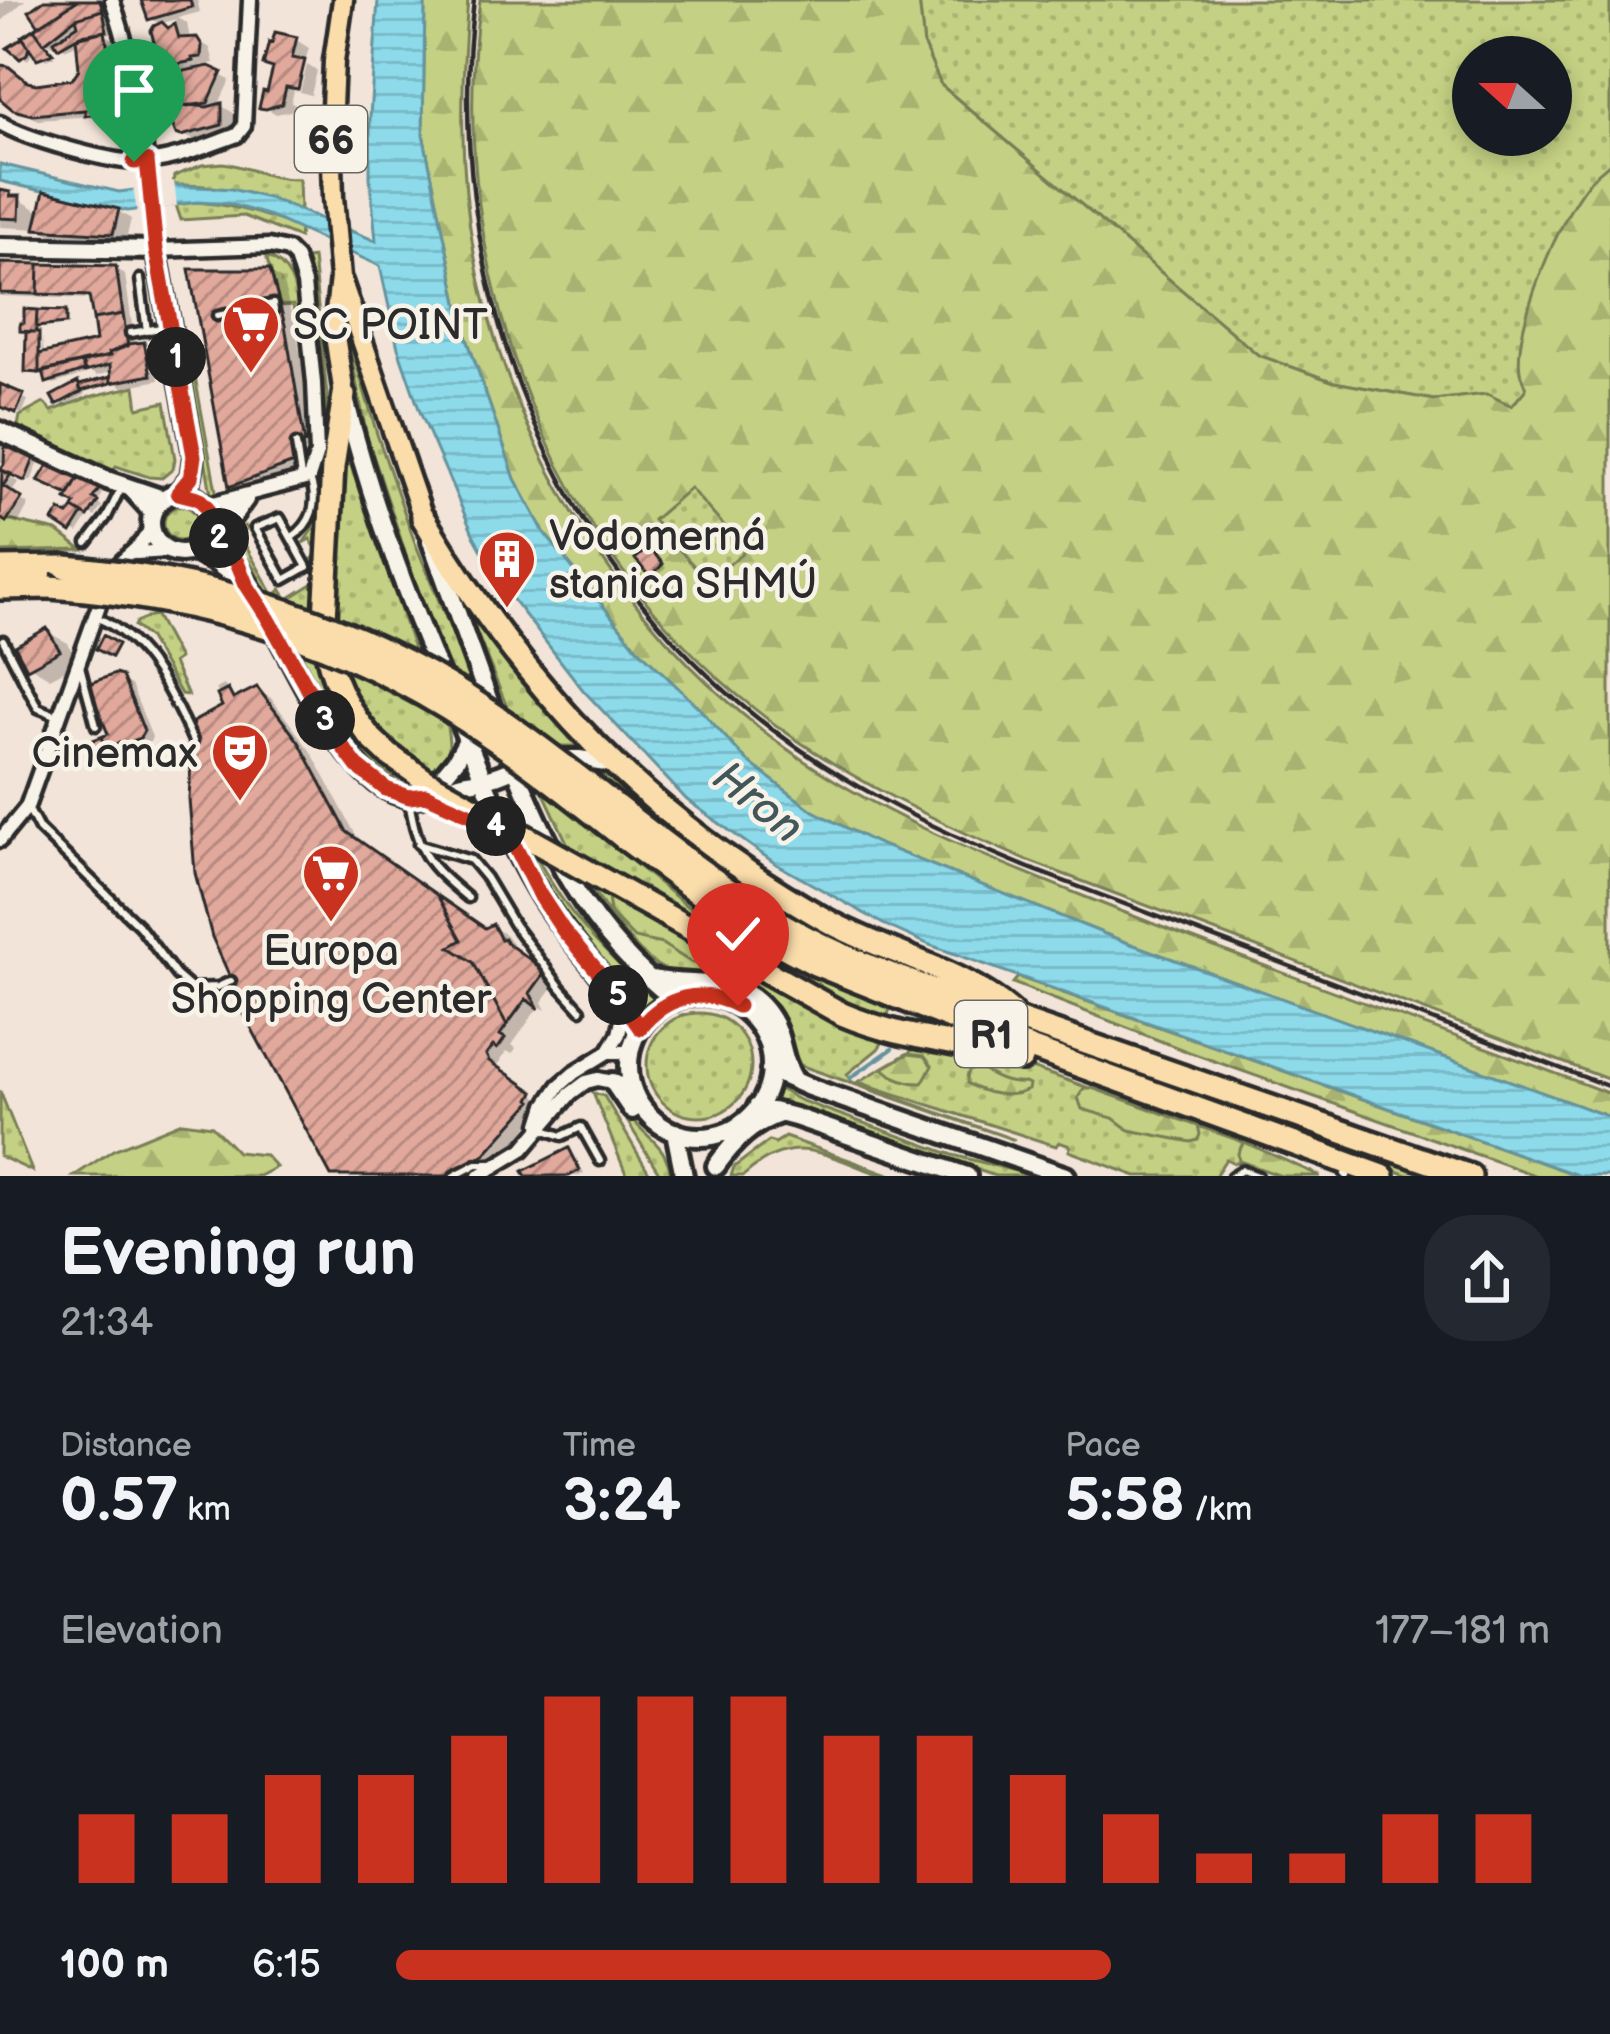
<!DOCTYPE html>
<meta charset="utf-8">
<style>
body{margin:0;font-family:"Balsamiq Sans",sans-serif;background:#242831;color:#f1f3f6;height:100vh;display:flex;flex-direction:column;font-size:45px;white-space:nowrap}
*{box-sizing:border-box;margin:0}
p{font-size:39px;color:#9ea1a6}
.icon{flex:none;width:66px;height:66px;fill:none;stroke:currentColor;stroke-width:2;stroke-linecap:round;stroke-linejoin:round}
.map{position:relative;height:1176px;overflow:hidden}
.side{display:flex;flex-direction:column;background:#171b24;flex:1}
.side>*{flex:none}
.needle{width:78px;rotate:291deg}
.buttons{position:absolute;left:1452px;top:36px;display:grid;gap:24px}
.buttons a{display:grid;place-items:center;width:120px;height:120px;border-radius:50%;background:#171b24;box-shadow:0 6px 18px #0003;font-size:60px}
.pin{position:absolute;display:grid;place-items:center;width:102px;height:102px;color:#fff;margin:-123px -51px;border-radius:50% 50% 50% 0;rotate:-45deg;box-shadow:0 0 12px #0007}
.pin .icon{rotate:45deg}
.km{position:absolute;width:60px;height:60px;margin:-30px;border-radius:50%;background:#222;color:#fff;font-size:33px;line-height:60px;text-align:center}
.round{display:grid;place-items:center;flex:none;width:126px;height:126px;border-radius:48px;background:#242831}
.summary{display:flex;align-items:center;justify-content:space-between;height:204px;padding:0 60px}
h1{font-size:66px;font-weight:800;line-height:90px}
.stats{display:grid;grid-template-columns:repeat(3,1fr);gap:18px;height:204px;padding:12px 60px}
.stats div{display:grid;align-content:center}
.stats b{font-size:60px;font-weight:800}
.stats small{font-size:33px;font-weight:400}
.stats p{font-size:33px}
.chart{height:336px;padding:24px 60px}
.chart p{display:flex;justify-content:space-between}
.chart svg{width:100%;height:216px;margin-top:12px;stroke:#c8321e;stroke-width:6}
ul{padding:0 60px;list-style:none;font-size:39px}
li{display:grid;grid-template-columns:192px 144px 1fr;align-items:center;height:90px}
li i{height:30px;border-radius:15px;background:#c8321e}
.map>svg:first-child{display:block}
</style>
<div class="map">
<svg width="1610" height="1176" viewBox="0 0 1610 1176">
<defs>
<pattern id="grass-dots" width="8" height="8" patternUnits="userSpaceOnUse" patternTransform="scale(3)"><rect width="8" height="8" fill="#c4d083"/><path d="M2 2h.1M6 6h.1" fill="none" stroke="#a9b371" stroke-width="1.8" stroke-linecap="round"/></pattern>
<pattern id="forest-firs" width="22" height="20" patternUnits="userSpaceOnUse" patternTransform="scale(3)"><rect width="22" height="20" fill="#c4d083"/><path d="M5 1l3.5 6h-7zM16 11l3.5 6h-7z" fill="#a9b371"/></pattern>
<pattern id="water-rules" width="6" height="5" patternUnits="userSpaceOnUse" patternTransform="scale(3)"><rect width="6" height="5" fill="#8cdaea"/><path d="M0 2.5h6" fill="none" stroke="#79bbc9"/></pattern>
<pattern id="building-hatch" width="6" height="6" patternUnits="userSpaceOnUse" patternTransform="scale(3)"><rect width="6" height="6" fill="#e1a89c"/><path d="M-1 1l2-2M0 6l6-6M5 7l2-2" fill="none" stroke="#b7897f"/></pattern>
</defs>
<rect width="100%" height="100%" fill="#f3e4d9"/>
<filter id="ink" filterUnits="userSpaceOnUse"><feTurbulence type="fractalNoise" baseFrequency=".00833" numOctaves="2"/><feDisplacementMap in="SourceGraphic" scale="24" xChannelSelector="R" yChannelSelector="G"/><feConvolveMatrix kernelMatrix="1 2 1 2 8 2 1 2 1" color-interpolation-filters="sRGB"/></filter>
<g filter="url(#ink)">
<!-- grass -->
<path fill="url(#grass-dots)" stroke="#787e57" stroke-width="3" fill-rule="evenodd" d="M919,0H1610V163L1588,183L1520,371L1526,389L1512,406L1487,394L1434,400L1334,382L1258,355L941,85L924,46ZM1473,57H1551V135H1473Z
M223,163C251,167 269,180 299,179L300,210C259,193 218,184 173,185L174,176L202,165Z
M197,202C234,205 266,214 300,229L299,238L244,216L181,220L176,205Z
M266,256C294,266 296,293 301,320L295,321L293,305L280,306Z
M313,258L327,395L318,617L271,599L249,560L235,543L238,523L240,528L245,526L247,528L240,536L274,596L281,589L288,599L317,581L311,560L319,553L310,539L303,543L319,520L324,434L323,395L307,259Z
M346,329L377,434L414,540L475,689L451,674L419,594L367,437Z
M194,371L217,496L211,494L190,372Z
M135,386L138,408L165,402L175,459L173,469L162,478L149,477L116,466L112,472L18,426L20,416L44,403L52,411L89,397Z
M344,454H347L416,655L333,616Z
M690,487L746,551L708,583L653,520Z
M164 523a17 17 0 1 1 34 0a17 17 0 1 1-34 0Z
M468,606L499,651L581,746H558L509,712L467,609Z
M155,614L179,659L173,663L188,695L181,694L148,637L134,626L136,622Z
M298,649L316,656C332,719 363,747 413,783C356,775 323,694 298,649Z
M341,667L446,722C450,741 453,760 435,772C388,741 362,720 341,667Z
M590,772L616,780L665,822L885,961C868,957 851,948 834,940C745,897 668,831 590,772Z
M541,787L687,906L809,973L891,1006L885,1023L861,1013L569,847Z
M509,799C520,813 525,833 533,850C555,894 582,930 618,963C633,976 646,990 665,996L645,1011C609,967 571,926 541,878C526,854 516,828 506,802Z
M585,880L867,1034L884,1040L878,1049L847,1074L852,1082L1015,1140L805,1067L797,1063C777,1030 757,983 716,975C697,971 677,977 660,967C635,954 603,904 585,880Z
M647 1065a52 52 0 1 1 104 0a52 52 0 1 1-104 0Z
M968,1015L1104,1059L1429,1176H1410Z
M920,1046L1026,1066L1235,1139L1320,1176H1281L1244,1161L1234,1163L1226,1159L1215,1176H1136L1069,1151L1070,1146L1059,1142L1056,1146L858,1082Z
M774,1086L799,1100L953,1155L1035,1176H995L788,1105L768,1104Z
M608,1090C619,1098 624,1110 633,1120C651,1142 666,1144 671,1176H661Z
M0,1091L32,1171L0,1156Z
M593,1093L604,1096L651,1176H624L626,1174Z
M785,1137L894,1176C879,1176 871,1171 857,1166C809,1147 784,1139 743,1176H731L734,1167L769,1141L775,1143Z"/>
<!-- forest -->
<path fill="url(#forest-firs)" stroke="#787e57" stroke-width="3" fill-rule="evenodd" d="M425,0H468C461,85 459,169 474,253C509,441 618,620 771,737C874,816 998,862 1118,910C1281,974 1447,1032 1610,1094V1117L1120,940L876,843L813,811L747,761L699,708L637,648L545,534L515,479L463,327L423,134Z
M480,0H919L924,46L941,85L1258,355L1334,382L1434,400L1487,394L1512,406L1526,389C1524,383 1521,377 1520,371C1513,326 1560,217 1588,183C1594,176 1603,170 1610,163V1080L1026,860C938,822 854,782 777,726C554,565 442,269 480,0ZM690,488L745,550L709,583L653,520Z
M0,518L57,531L82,550L0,552Z
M613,896L682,940L707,952L718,964L692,963L662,944L634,938L610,913L608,897Z
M1018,977L1580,1176H1537L1186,1051L1013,983Z
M908,1054L924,1056L932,1066L922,1083C911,1084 890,1077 883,1068Z
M979,1067C992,1077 1008,1085 1025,1083L1029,1085L1028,1090C1010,1099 983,1094 967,1083C967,1073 968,1069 979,1067Z
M1084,1088H1092L1198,1126L1200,1134L1198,1140L1191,1142L1129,1130L1113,1118L1082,1109L1078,1098Z
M182,1122L212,1126L237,1152L265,1155L276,1167L259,1176H74L113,1150Z
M1244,1142L1320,1176H1281L1239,1161L1238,1153Z"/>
<!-- water -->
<path fill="url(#water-rules)" stroke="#65949e" stroke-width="3" d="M378,0H425L423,134L463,327L515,479L545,534L637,648L699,708L747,761L813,811L876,843L1120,940L1610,1117V1176H1580L930,945L883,924L776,864L687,800L583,690L500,583L474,536L420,412L398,348L380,266L267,215L229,204L197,202L127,211L0,181V164L119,192L173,185L231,189L272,199L376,241L370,177V116Z"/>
<!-- pier -->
<path fill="#f3e4d9" d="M174,181L177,206L137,212L133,187Z"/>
<!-- shadow -->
<path fill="#0003" d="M4,0H25L0,23V4L5,2Z
M50,0H105L111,15L108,16L112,33L104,34L118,42L124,81L131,84L133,112L128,118L101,122L92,116L38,120L15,107L0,96V71L31,86L73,82L82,70L79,42L66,49L59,43L55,46L42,39L55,56L46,60L35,49L28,60L22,56L43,27Z
M144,0H197L200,12L178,18L187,23L190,40H197L210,48L214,63L200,66L230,80L219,104L235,114V132L197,142L178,132L157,44L172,32L176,19L160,24L150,18Z
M296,40L309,48L305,61H301L291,103L296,105L295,110L276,114L263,106L269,95L275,69Z
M307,65L317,71L311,95L300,92Z
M0,193L19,199L42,213L118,211L131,219L126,240L51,235L40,229L0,227Z
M0,265L115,269L125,275L135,346L143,345L153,350L159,380L123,387L114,381L113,371L97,376L91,372L54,384L49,381L47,374H34L28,371L42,369V337L44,356L99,343L93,299L0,296Z
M269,272L282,280L297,335L317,450L304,451L306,470L244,492L231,485Z
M109,380L110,384L84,390L85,395L64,406L58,403L78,386L81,388Z
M0,387L28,400L22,414L0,405Z
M0,444L39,462L31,481L7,470L5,474L18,482L11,494L29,505L17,525L0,515V479L6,470L7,462H0Z
M51,466L103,491L97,503L102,506L95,517L90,514L78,533L57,520L70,519L80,503Z
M654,554L666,568L657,577L652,574Z
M47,632L68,643L78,663L50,678L30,666Z
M115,677L131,685L152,737L150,742L131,749L129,748L118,754L111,750L98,755L112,736Z
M224,685L230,694L239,700L257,690L271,698L312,753L360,843L486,931L493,927L506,935L520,954L558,981L542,1002L546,1010L539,1006L512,1045L516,1048L512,1054L507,1051L498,1064L502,1072L545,1102L516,1143L499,1160L474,1176H336L238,990L226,707L216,689Z
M569,1152L574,1155L584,1173L579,1176H529Z"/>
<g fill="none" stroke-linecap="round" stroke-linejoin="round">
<!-- stream -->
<path stroke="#65949e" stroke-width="4.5" d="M850,1078L892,1049
M654,1176L657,1173"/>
</g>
<!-- building -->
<path fill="url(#building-hatch)" stroke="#2b2b2b" stroke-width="3" d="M44,0H78L39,26L29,11Z
M78,0H100L103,10L76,18L44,43L34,29Z
M141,0H190L192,7L148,20Z
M103,10L107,31L81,35L58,48L54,41L78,25L76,18Z
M162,22L168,28L175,24L179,38L197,37L202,45L201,57L192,58L193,61L157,68L153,59L151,60L149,43L154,42L151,31L154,26Z
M34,29L44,43L53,53L37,59L22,37Z
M105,31L112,74H118L119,110L85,116V110L33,115L13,110L0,99V65L8,66L28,82L36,84L72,79L79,69L76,38Z
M275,32L297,37L292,58L305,60L298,89L286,87L282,104L266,109L259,108L263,91L267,92L273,68L263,65L269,42L272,43Z
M23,38L29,47L27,54L20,59L7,48Z
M172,65L174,73L209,66L222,72L208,103L166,109L157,68Z
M222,103V125L181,136L176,134L166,109L189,105L207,107Z
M0,190L10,192V196H20L19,219L0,218Z
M44,191L119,209L113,234L35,229Z
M0,263L39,264L38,294L0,293Z
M39,264L116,266L123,314L93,319L89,296L38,294Z
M189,269H270L285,325L305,443L291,445L294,463L229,487Z
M24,309L37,310L36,332L20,331V323H24Z
M37,310L66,311V324L36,327Z
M123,314L128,346L109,353L110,356L39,373V354L96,341L93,319Z
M26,332H39V373L25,372Z
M144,342L151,375L111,383L110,365L85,372L82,362L110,356L109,353L129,344Z
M82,362L84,371L46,383L43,371Z
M110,377L111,383L81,391L79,385Z
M78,382L81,392L56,405L51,396Z
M0,384L24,394L16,413L0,407Z
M5,441L35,456L25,481L0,470L4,464Z
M50,462L80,476L69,495L38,481Z
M2,470L11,474L3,486L22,498L6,522L0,518Z
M80,476L100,485V488L93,498L98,501L88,517L73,508L75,504L66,499Z
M73,508L83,514L71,533L53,521L60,510L68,515Z
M649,547L663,564L650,577L635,559Z
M47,628L60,651L27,669L15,646Z
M103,635L118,644L111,657L96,649Z
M115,674L122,676L144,731L140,738L120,746L119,743L107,751L101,737L108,734L90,689L93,682Z
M257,687L299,742L347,832L437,895L462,940L450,947L473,962L507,1025L500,1035L505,1038L501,1044L497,1049L493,1046L486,1055L489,1061L534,1092L530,1099L532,1101L485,1154L451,1176H331L231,990L235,988L212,937L195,873L189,799L193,722L222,706L217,695L228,689L233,699Z
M101,737L107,751L93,756L88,742Z
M437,895L485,928L493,924L501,940L504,938L507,943L546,971L530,993L539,1009L526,999L507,1025L473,962L450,947L462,940Z
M569,1148L580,1170L569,1176H526L523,1171Z"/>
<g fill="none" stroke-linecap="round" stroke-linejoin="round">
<defs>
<path id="lane" d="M140,279L147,331
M250,308L254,329
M217,316L273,304L274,310
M130,333L167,327
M296,444L301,477
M280,518L307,567L284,580L255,528Z
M291,538C312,524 319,503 310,479
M87,543L107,517L122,486
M98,618C146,639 172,695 193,741
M3,640L38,708L58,716
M80,666L96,726
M409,801C418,854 427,864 468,898
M29,810L39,829L139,926L176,975L191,988L218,987L231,981
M418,844L471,860L486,878L514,925L561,988L581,1010
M542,1129L562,1136L581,1127L600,1161
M1345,1174L1347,1176
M454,1176L477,1164H493
M1232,1176L1242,1170L1258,1176"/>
<path id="street" d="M112,0C140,80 148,166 156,250L269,246L288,250L296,258L304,284L314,383L317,453L309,478L206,505
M0,123C26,139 106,161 136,162C169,163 206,146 237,135L244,126L250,0
M131,492L152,515
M211,519L243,503
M226,547L230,524L247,500
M136,553L168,551
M0,840L27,807L108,580C120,556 137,555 151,528
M608,1052L619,1034L625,1007
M540,1124L546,1105L559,1086L574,1073L608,1052H631
M479,1176L523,1149L570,1094L586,1082L598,1079L632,1086"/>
<path id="secondary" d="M0,247L156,250L194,456L191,477L178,493
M345,399C373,510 414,615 459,720C482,777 505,835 536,888C566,939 608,979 640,1028
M0,431L107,480L163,499
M151 523a30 30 0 1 1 60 0a30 30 0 1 1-60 0Z
M211,528C233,558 251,589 270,621C297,668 350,791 409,797C427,799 445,787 462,783C471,781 480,781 489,778C501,775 511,769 523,766
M431,541L494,715
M194,551L214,561L245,584
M508,750C548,850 587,932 675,1000
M554,759H579L613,764
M431,790L456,760L467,740
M653,979C700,989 746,971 774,1024C784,1043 781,1059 794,1079
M629 1066a71 71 0 1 1 142 0a71 71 0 1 1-142 0Z
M770,1070L809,1087L1066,1176
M613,1082L632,1110
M757,1107L795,1117L967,1176
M675,1132L684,1176
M716,1166C733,1142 753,1122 782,1113"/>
<path id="primary" d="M343,0L334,61L331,130L333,197L340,278L334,329L344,395
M342,282L423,518"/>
<path id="highway" d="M344,395L333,467L324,637C330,677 345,706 370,737
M423,518C527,691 647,819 824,919C884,953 960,968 1011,1012
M0,568L65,567
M0,588L50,587
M637,822C697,868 757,914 826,947C857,962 889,974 922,986L1470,1176
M625,839L737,922L815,964L975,1028L1383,1176
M639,900L842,1014C900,1039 962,1042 1022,1059"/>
</defs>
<!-- lane casing -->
<use href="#lane" stroke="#2b2b2b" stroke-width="15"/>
<!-- street casing -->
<use href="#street" stroke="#2b2b2b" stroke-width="21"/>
<!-- secondary casing -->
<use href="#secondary" stroke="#2b2b2b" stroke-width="26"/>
<!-- primary casing -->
<use href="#primary" stroke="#2b2b2b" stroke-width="27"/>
<!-- highway casing -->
<use href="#highway" stroke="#2b2b2b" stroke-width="30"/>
<!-- lane -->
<use href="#lane" stroke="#f7f3e8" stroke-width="6"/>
<!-- street -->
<use href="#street" stroke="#f7f3e8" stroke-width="12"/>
<!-- secondary -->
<use href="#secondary" stroke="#f7f3e8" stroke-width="16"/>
<!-- primary -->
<use href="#primary" stroke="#fbddab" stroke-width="18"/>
<!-- highway -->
<use href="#highway" stroke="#fbddab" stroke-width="21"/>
<!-- rail -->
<path stroke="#2b2b2b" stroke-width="4.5" d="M474,0C442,262 539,538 745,708C830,778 928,827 1029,868L1610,1087"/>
<defs>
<path id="highway-bridge" d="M65,567C200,578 334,616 450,686C516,726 576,775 637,822
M50,587C200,597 345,640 471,724C525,759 575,799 625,839
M370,737L388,754L428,782L639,900"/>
</defs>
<!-- highway-bridge casing -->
<use href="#highway-bridge" stroke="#2b2b2b" stroke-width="30" stroke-linecap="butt"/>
<!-- highway-bridge -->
<use href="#highway-bridge" stroke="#fbddab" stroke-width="21"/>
</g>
</g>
<g fill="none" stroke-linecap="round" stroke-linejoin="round" filter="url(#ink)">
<defs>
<path id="route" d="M134,162L147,161L156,250L194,456L191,477L178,493L198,498L206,506L211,519V528L237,562L246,584L268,618L334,735L357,766L386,789L409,797L426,795L507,831L538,892L563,930L616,993L640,1028C665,996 701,987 738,1006"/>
</defs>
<!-- route casing -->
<use href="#route" stroke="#fff" stroke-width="24"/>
<!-- route -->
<use href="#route" stroke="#c8321e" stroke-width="15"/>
</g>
<!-- icons -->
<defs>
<symbol id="supermarket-pin" viewBox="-11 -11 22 30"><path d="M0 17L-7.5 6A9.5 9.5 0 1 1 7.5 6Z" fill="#c8321e" stroke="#f7f3e8"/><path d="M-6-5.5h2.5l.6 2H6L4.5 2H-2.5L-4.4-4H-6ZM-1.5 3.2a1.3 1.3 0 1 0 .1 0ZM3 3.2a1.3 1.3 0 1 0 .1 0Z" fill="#fff"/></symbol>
<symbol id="building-pin" viewBox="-11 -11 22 30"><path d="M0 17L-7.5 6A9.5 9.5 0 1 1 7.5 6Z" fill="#c8321e" stroke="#f7f3e8"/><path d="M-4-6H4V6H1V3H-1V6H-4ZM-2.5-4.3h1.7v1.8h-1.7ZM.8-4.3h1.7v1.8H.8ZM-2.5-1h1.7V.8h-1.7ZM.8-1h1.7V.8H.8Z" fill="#fff"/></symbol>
<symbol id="theatre-pin" viewBox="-11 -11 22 30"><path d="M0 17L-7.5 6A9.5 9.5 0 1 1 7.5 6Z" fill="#c8321e" stroke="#f7f3e8"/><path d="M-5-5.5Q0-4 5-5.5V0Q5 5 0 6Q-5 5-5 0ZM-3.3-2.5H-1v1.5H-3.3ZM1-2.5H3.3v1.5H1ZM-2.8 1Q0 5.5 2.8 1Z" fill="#fff"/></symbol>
</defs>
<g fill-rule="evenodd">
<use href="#supermarket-pin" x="218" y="291" width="66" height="90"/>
<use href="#building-pin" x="474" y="526" width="66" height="90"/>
<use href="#theatre-pin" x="207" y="719" width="66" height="90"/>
<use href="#supermarket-pin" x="298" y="840" width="66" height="90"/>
</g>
<g text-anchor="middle" stroke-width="9" stroke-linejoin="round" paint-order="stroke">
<!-- shield labels -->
<g fill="#f7f3e8" stroke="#686764" stroke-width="3">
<rect x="295" y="106" width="72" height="66" rx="9"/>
<rect x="955" y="1001" width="72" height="66" rx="9"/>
</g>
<g font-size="39" font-weight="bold" fill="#2b2b2b">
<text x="331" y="153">66</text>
<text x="991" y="1048">R1</text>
</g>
<!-- poi labels -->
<g font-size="42" fill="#2b2b2b" stroke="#f7f3e8" text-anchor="start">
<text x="293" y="339">SC POINT</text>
<text x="549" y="550">Vodomerná<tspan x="549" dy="48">stanica SHMÚ</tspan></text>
<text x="198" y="767" text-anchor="end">Cinemax</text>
<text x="331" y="965" text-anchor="middle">Europa<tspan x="331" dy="48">Shopping Center</tspan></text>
</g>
<!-- water labels -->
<g font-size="45" font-style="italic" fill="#43575b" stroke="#f7f3e8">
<text transform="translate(759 801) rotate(39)" y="16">Hron</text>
</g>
</g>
</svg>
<div class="buttons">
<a><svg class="needle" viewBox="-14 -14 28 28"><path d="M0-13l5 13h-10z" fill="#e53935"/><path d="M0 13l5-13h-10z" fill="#9ea1a6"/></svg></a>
</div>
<div class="pin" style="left:134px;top:162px;background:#1e9e55"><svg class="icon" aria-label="arrive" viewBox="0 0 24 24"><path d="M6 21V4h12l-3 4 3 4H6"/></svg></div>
<div class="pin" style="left:738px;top:1006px;background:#d93025"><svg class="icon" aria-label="check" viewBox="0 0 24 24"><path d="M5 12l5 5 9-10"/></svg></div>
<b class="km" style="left:176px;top:357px">1</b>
<b class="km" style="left:219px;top:538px">2</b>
<b class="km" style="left:325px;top:720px">3</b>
<b class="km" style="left:496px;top:826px">4</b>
<b class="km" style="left:618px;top:995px">5</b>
</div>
<section class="side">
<div class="summary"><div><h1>Evening run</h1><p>21:34</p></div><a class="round"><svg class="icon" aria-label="share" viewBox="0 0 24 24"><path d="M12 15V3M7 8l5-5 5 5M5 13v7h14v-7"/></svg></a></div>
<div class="stats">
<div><p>Distance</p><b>0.57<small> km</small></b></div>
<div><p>Time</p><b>3:24</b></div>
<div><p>Pace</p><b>5:58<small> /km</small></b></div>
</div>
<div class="chart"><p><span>Elevation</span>177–181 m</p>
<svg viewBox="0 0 160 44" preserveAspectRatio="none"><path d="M5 44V30M15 44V30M25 44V22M35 44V22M45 44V14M55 44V6M65 44V6M75 44V6M85 44V14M95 44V14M105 44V22M115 44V30M125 44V38M135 44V38M145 44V30M155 44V30"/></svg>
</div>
<ul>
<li><b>100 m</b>6:15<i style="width:62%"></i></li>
</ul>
</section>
